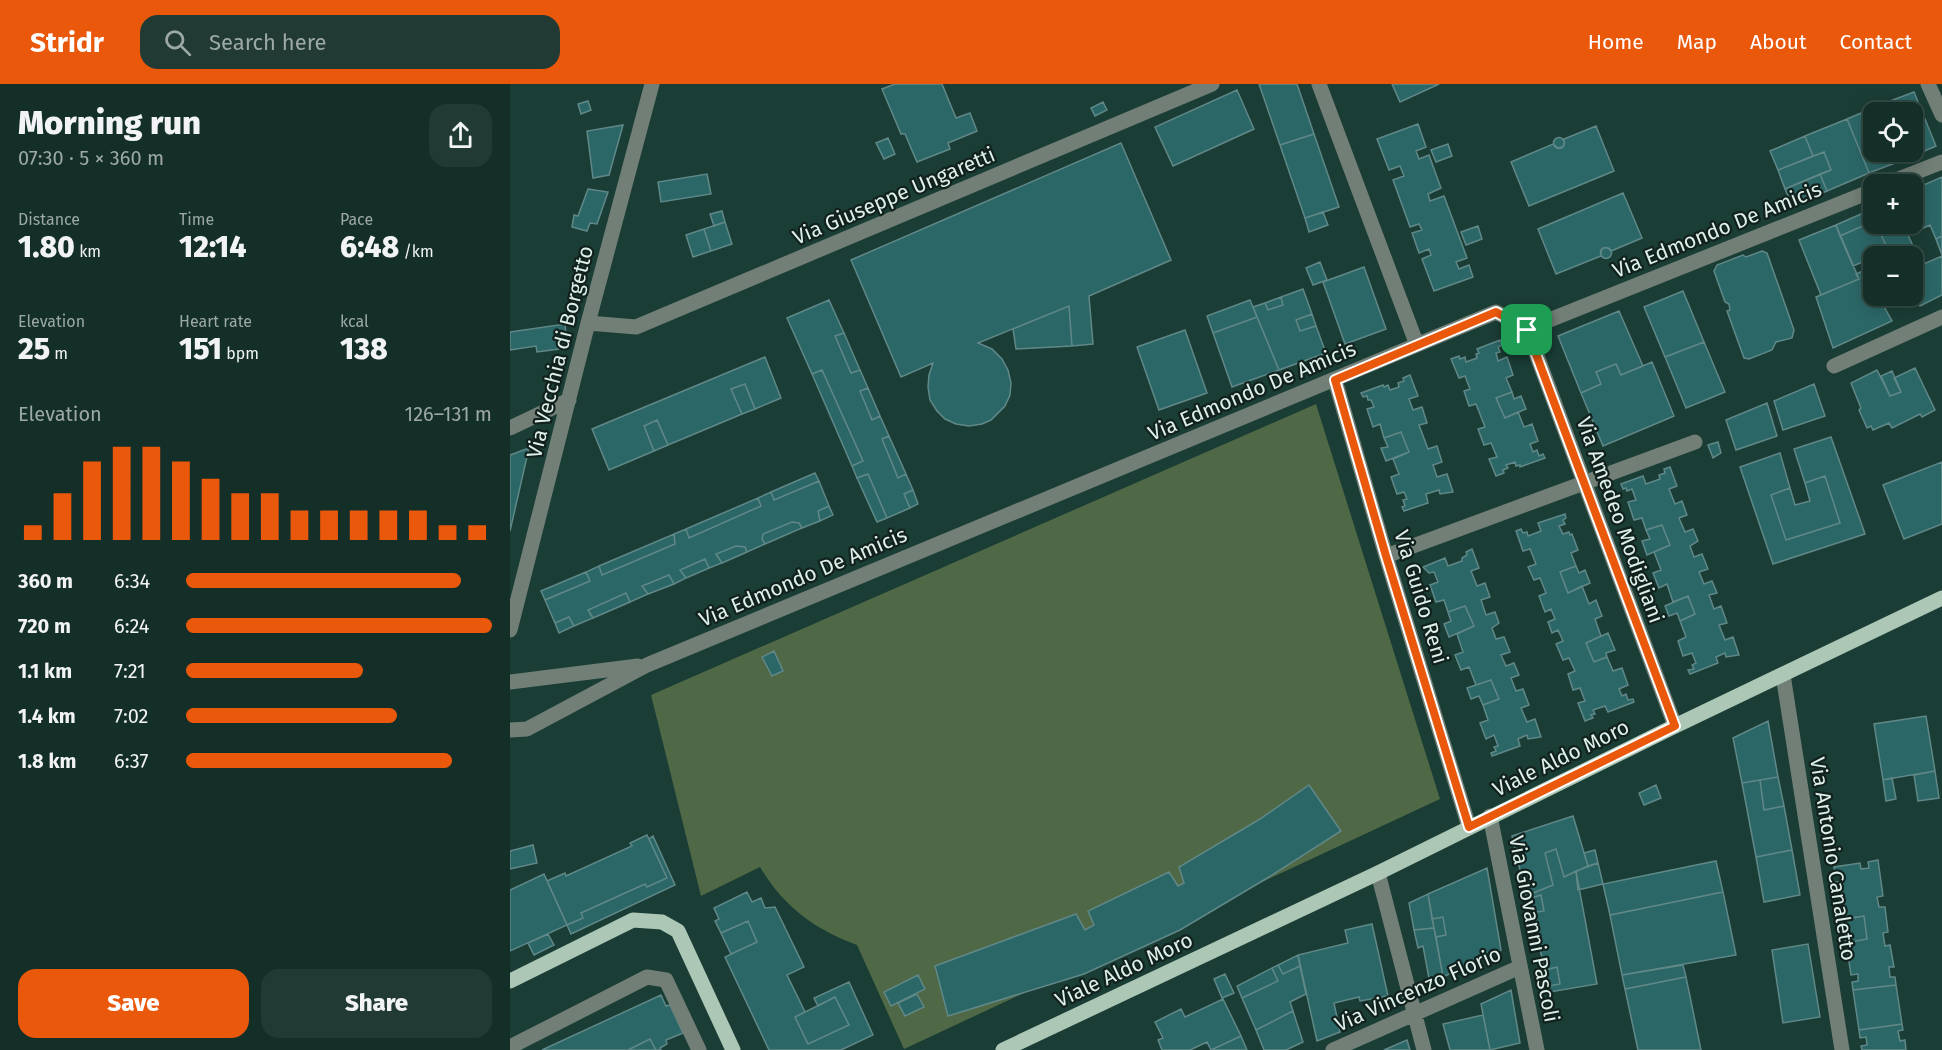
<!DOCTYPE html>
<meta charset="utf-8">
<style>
body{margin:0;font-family:"Fira Sans",sans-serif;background:#213a34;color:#f1f3f6;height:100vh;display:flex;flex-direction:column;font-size:22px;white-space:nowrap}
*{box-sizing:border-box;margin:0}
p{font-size:20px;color:#9da8a8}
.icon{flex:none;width:33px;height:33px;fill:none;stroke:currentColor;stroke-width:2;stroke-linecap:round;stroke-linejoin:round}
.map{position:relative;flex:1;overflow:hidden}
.details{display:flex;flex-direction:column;background:#142e28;width:510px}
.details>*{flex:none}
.controls{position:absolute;left:1353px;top:18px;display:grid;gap:12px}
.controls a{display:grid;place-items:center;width:60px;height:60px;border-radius:12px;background:#142e28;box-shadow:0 3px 15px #0003,0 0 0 2px #334a45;font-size:30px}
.pin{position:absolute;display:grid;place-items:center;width:51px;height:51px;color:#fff;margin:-26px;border-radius:12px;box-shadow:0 3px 9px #0006}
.round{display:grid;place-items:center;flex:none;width:63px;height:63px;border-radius:18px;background:#213a34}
.headline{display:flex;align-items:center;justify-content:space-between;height:102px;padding:0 18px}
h1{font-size:33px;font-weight:800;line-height:45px}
.metrics{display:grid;grid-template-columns:repeat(3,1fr);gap:9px;height:102px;padding:6px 18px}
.metrics div{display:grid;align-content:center}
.metrics b{font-size:30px;font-weight:800}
.metrics small{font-size:16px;font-weight:400}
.metrics p{font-size:16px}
.chart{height:168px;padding:12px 18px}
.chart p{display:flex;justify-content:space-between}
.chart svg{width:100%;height:108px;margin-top:6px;stroke:#ea580c;stroke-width:6}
.primary-button{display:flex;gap:12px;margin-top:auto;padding:12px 18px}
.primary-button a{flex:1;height:69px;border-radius:18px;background:#ea580c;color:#fff;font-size:24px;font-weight:800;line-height:69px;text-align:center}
.primary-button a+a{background:#213a34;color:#f1f3f6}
ul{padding:0 18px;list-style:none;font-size:20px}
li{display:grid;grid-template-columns:96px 72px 1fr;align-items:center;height:45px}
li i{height:15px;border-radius:8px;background:#ea580c}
header{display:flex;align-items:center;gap:36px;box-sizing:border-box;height:84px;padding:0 30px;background:#ea580c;color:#fff}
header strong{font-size:28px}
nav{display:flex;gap:33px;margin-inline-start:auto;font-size:21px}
.search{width:420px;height:54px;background:#213a34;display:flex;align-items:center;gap:15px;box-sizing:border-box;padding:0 21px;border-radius:18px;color:#9da8a8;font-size:22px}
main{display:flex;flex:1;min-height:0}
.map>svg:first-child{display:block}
</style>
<header>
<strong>Stridr</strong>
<div class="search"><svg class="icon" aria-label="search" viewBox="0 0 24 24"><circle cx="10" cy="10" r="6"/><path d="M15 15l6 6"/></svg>Search here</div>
<nav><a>Home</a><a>Map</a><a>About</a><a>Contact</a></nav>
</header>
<main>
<section class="details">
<div class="headline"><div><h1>Morning run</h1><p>07:30 · 5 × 360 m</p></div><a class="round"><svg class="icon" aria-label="share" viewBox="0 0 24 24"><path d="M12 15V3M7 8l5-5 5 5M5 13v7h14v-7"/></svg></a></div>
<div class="metrics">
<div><p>Distance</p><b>1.80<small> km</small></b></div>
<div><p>Time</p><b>12:14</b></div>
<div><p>Pace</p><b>6:48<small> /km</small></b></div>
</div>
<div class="metrics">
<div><p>Elevation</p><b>25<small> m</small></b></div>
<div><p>Heart rate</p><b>151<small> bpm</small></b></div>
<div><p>kcal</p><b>138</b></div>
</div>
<div class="chart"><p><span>Elevation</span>126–131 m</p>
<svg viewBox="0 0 160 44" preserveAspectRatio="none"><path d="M5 44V38M15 44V25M25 44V12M35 44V6M45 44V6M55 44V12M65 44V19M75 44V25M85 44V25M95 44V32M105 44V32M115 44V32M125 44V32M135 44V32M145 44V38M155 44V38"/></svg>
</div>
<ul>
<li><b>360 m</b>6:34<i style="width:90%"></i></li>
<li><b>720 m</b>6:24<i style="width:100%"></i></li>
<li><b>1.1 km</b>7:21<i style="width:58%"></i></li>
<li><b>1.4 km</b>7:02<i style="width:69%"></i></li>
<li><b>1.8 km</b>6:37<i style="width:87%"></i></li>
</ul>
<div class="primary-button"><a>Save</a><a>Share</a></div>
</section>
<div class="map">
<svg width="1432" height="966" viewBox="0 0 1432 966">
<rect width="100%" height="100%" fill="#1a3d35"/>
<!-- green -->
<path fill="#4f6846" d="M806,320L930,715L394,965L347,861C305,846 273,822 250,783L191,812L141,611Z"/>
<!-- building -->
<path fill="#2c6767" stroke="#618888" stroke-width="1.5" d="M385,0H432L446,34L460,29L467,47L438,59L440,65L407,78L395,50H391L372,5Z
M749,0H787L804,50L770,61Z
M882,0H929L890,18Z
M727,6L744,45L663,82L645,43Z
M1404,8L1426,62L1398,74L1395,68H1402V28H1379L1375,19Z
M78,17L81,26L71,30L68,20Z
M593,18L597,26L585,32L581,24Z
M1375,19L1379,28H1364V68H1395L1398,74L1359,89L1337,35Z
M1337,35L1359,89L1317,107L1310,90L1321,86L1314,68L1303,72L1295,52Z
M908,40L916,63L906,67L909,75L919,71L931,104L918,110L920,117L934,112L957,174L946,178L949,185L959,181L963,193L924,207L912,175L921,171L919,165L909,169L902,149L912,146L909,140L900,143L883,96L894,92L890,82L879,86L867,55Z
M113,41L99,91L83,94L77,47Z
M1086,42L1104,87L1019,122L1001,78L1043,60L1048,64L1052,63L1054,61V55Z
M804,50L829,123L795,134L770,61Z
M1295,52L1303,72L1268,86L1260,67Z
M1043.5 59a5.5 5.5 0 1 1 11 0a5.5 5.5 0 1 1-11 0Z
M378,54L385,70L374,75L366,59Z
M611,59L661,176L579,212L583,260L562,262L559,222L468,259L482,265L492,275L498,286L501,299L500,311L495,322L481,336L472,340L459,342L446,340L435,335L427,327L420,316L418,303L419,291L423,279L391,293L341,176Z
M938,60L942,72L926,78L921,66Z
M1314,68L1321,86L1275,105L1268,86Z
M197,90L201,110L151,118L148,98Z
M1310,90L1317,107L1282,121L1275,105Z
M1432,93V152L1426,155L1420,141L1398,151L1403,162L1381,172L1366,140H1402V106Z
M78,105L98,108L87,140L80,139L77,147L62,143L64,131L68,132Z
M1113,109L1132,154L1101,167L1098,164H1093L1091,166V172L1046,190L1028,145Z
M1360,126L1364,137L1330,152L1326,141Z
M212,127L215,138L204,142L200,130Z
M813,128L818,141L799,148L795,134Z
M1364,137L1379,167L1343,182L1330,152Z
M215,138L222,160L201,167L194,145Z
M1326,141L1349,195L1311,211L1289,156Z
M968,142L972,155L956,161L951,148Z
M194,145L201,167L183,173L176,151Z
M1432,152V171L1426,155Z
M1090.5 169a5.5 5.5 0 1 1 11 0a5.5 5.5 0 1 1-11 0Z
M1252,167L1257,169L1284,246L1282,254L1266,258L1262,266L1239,275L1234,274L1217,227L1220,226L1219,220L1215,218L1204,187L1207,181L1233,171L1236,173Z
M1432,172V211L1410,222L1402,205V185Z
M810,178L817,196L803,201L796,184Z
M854,183L876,245L835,260L813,198Z
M1355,186L1364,203V212H1368L1382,237L1323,264L1306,213L1349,195L1346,190Z
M793,205L802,230L786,236L790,247L806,242L816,269L769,286L743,223L755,219L758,226L773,221L771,213Z
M1173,207L1194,258L1155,273L1134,223Z
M771,213L773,221L758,226L755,219Z
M319,216L334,249L325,252L341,289L350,286L358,304L350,307L362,336L370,332L379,352L372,355L388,394L396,390L403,406L394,410L400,424L377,434L358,390L347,394L342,382L353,377L312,286L302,290L277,234Z
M740,216L747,233L703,249L697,232Z
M559,222L562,262L506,265L503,245Z
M1109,227L1133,282L1111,291L1106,280L1086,288L1091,300L1071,309L1048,252Z
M802,230L806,242L790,247L786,236Z
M747,233L769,286L722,303L703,249Z
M55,240L56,251L47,252L49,265L27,268L26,262L0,266V248Z
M675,246L697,309L649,326L627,263Z
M334,249L350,286L341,289L325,252Z
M990,256L992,261L988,263L990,268L986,269L988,277L997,273L1003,291L996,294L1002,308L986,314L995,334L1008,328L1014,343L1022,340L1028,357L1020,360L1023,368L1027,366L1029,372L1033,370L1035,374L1010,383V381L1006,382L1005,378L996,381L998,384L993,386L994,389L986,392L979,375L987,373L981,359L974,361L968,345L975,343L966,320L959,322L954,307L960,305L955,292L949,294L941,275L949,272L950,275L955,273L956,278L967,274L966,270L969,269L967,265Z
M1194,258L1215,308L1176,324L1155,273Z
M255,273L271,314L245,325L235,300L221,305L232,330L158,361L147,336L134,342L144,367L99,386L82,345Z
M1142,278L1164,332L1093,362L1071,309L1091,300L1086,288L1106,280L1111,291Z
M1405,284L1425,326L1412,333L1410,330L1382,344L1379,339L1363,346L1361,342L1357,344L1349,326L1351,324L1341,299L1367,286L1380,312L1391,308L1384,294Z
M312,286L353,377L342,382L302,290Z
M1382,287L1391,308L1380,312L1371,292Z
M900,291L908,312L899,315L903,326L912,323L917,339L909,341L918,365L927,362L932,378L923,381L927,393L937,390L943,408L930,410L929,406L916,410L918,419L894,427L892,423L895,422L893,416L897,415L894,408L887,410L881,393L889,390L883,375L899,368L891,348L874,354L870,340L863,343L857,325L864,323L861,316H858L857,312L853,313L851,309L873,301L874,303L878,301L880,306L889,303L888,299L894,297L893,294Z
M235,300L245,325L232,330L221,305Z
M1304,300L1315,332L1273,346L1264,317Z
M358,304L370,332L362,336L350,307Z
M1002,308L1004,315L1011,312L1016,325L995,334L986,314Z
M1257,319L1267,352L1226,366L1216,336Z
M147,336L158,361L144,367L134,342Z
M891,348L899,368L876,377L871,364L878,363L874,354Z
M379,352L396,390L388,394L372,355Z
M1321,353L1355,450L1263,480L1230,383L1270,369L1280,404L1261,411L1276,456L1330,439L1315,392L1295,399L1284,365Z
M1208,358L1211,369L1203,374L1198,361Z
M19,364L0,447V371Z
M1432,378V440L1394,455L1373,401Z
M1160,383L1167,402L1159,405L1165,420L1172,417L1177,431L1169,434L1175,448L1183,445L1188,457L1180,462L1184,473L1192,470L1198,485L1189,488L1194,500L1202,497L1207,509L1199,511L1204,525L1211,522L1217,539L1209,541L1215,556L1223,553L1229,571L1216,573L1215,569L1206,573L1208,579L1180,590L1178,586L1184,585L1182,581L1186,579L1182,569L1173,572L1168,557L1176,553L1170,537L1185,530L1178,512L1163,518L1157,500L1149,504L1143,489L1151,486L1144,468L1160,461L1152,441L1136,446L1132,434L1124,436L1118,418L1126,416L1122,405L1117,407L1116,404L1113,405L1111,400L1133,392L1136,400L1150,395L1149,391L1155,389L1154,385Z
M305,389L309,397L264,416L261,408Z
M358,390L377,434L367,438L347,394Z
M1315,392L1330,439L1276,456L1261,411L1280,404L1285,421L1300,417L1295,399Z
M309,397L319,422L308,427L310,437L292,444L289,439L282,438L253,450L252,455L255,460L237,468L235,463L226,462L206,470L212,479L199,484L195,475L170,486L176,494L164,500L159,491L132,502L138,510L120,518L116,509L78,526L83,534L64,542L59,533L45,539L35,516L80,497L76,488L89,482L92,491L165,460L164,450L176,445L179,454L251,422L248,414L261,408L264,416Z
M403,406L408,420L400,424L394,410Z
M248,414L251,422L179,454L176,445Z
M319,422L323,431L310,437L308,427Z
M1055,430L1056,434L1053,436L1055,440L1049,442L1053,450L1059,448L1060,451L1062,450L1068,466L1061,469L1066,482L1050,488L1058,509L1072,502L1079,520L1086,516L1092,532L1085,535L1091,552L1076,559L1084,578L1097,573L1103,587L1112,584L1118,601L1109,605L1112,612L1116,610L1118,616L1123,615L1124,618L1098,628L1095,622L1083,626L1085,630L1081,631L1083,634L1075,637L1068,619L1075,617L1070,604L1063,606L1058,590L1065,587L1059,574L1053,576L1046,560L1053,557L1048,546L1042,549L1038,538L1045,535L1041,525L1035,528L1029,512L1036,509L1030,494L1024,496L1018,483L1026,480L1020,465L1013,467L1006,447L1011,445L1013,449L1017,448L1018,452L1031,447L1028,439Z
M282,438L289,439L292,444L255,460L252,455L253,450Z
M1152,441L1160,461L1137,471L1132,457L1140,455L1136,446Z
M164,450L165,460L92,491L89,482Z
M226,462L235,463L237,468L212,479L206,470Z
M962,465L969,484L961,487L967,502L975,499L980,513L971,516L976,531L985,528L989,539L982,544L986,555L994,553L1000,568L991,571L996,582L1004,579L1009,591L1001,594L1006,607L1013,605L1019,621L1011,624L1017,638L1025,635L1031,653L1018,655L1017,651L1008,655L1010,662L982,672L981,669L986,667L984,663L988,662L984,651L976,655L970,639L978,636L973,621L989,615L981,596L966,601L959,583L951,586L945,571L953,568L947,550L964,542L955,522L938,528L934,516L926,518L920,501L928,498L924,488L919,489L913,483L935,474L938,482L952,477V474L957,471L956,468Z
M195,475L199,484L176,494L170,486Z
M1066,482L1069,489L1075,486L1080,499L1058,509L1050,488Z
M76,488L80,497L35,516L31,507Z
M159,491L164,500L138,510L132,502Z
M116,509L120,518L83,534L78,526Z
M1178,512L1185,530L1170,537L1167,529L1159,532L1155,522Z
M955,522L964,542L939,553L934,540L941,537L938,528Z
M59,533L64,542L49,549L45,539Z
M1098,549L1105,566L1096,569L1097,573L1084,578L1076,559Z
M264,567L273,587L262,592L252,573Z
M981,596L989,615L973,621L969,612L961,615L957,604Z
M1416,632L1425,687L1373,696L1364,640Z
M1258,637L1268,693L1232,699L1223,654Z
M1425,687L1429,714L1408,717L1404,691Z
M1268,693L1274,722L1254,726L1250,696Z
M1382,694L1386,715L1376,717L1373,696Z
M1250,696L1254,726L1274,722L1282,766L1246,773L1232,699Z
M799,701L831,747L759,793L670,846L574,890L438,932L425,882L566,830L575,846L584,841L578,827L659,788L668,802L674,799L669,783L750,735Z
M1146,701L1151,714L1134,721L1129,709Z
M1063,732L1078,782L1054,793L1046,765L1035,769L1043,801L1016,812L1002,752Z
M137,751L157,794L137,803L135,800L71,829L73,834L57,841L37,797L55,789L56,792L122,762L120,759Z
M143,752L165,801L61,850L57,841L73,834L71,829L135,800L137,803L157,794L139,755Z
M23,761L27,779L0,785V767Z
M1046,765L1054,793L1066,787L1087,900L1040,908L1038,902L1050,900L1047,883L1035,886L1021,829L1034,827L1031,811L1018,815L1016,812L1043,801L1035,769Z
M1085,766L1088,779L1078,782L1074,769Z
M1282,766L1290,811L1254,818L1246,773Z
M1368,776L1373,812L1367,813L1369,823H1375L1378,848L1373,849L1375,862L1380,861L1384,883H1379L1380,893H1385L1386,901L1343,906L1342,898L1348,897V890L1341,891L1338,871H1343L1341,858L1357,855L1354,832L1337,835L1334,816L1330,817L1326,798L1332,797L1331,790H1325L1324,783L1350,779L1351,785L1359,784L1358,778Z
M1206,777L1213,808L1100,831L1093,800Z
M1088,779L1093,800L1068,806L1066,787Z
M977,784L991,866L933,893L926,853L936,851L933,833L922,835L918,810Z
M34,790L57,841L0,867V806Z
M237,808L242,818L251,814L255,824L265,823L294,883L277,891L295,928L285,933L298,960L339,941L325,913L308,922L304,914L339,898L363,951L331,966H259L215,873L247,858L238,837L211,849L205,837L209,835L204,824Z
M1213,808L1226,871L1112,891L1100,831Z
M918,810L924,844L904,846L899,819Z
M1031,811L1034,827L1021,829L1018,815Z
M1354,832L1357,855L1336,859L1332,835Z
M933,833L936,851L926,853L922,835Z
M238,837L247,858L221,870L211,849Z
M862,840L878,912L850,917L849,913L824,919L830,948L807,957L788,871L838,859L835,846Z
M924,844L933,893L920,900L913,862L908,864L904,846Z
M38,850L44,861L24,871L18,859Z
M1298,860L1310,933L1273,939L1262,866Z
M788,871L790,882L773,890L768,881Z
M768,881L773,890L790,882L796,910L780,918L783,927L746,946L732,914L768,897L762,884Z
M1173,881L1176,893L1115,905L1112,891Z
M1047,883L1050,900L1038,902L1035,886Z
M762,884L768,897L732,914L727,902Z
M715,890L724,909L712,914L704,895Z
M408,891L415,905L381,922L374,908Z
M1176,893L1191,966H1128L1115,905Z
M1386,901L1392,940L1349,946L1343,906Z
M1001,906L1010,959L980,966L971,920Z
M407,910L414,923L395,932L388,919Z
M151,911L156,922L160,921L173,949L156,956L157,960L150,964L151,966H146L140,955L118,966H32Z
M325,913L339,941L298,960L285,933Z
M713,915L731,952L701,966L697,958L680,966H652L648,956L653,954L645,938L671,925L675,933Z
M783,927L793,958L776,966H754L746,946Z
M973,931L980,966H940L933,940Z
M1392,940L1393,946L1388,947L1390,957L1395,956L1396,966H1352L1351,962L1357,961L1356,953L1350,954L1349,946Z
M731,952L737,966H701Z
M140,955L146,966H118Z
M897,956L900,966H874Z"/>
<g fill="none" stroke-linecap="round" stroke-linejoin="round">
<!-- minor -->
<path stroke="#727f76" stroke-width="15" d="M809,0L907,261
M1418,0L1432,31
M1376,100L1432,78
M78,239L126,243L702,0
M1017,245L1165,642
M1324,282L1432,233
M825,296L876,472L959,743
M0,344L59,316
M876,472L1185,358
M0,546L78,239L142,0
M1273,591L1332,966
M0,598L128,582
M0,646L17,645L137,581L986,228L1017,245L1364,106
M980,732L1027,966
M868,789L914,966
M0,963L137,893L156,896L189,966
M823,966L1010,883"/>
<!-- major -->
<path stroke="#adc7b6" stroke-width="15" d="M0,897L123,836L152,838L168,847L223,966
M493,966L868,789L1165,642L1432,514"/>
</g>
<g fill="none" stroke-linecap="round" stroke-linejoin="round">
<defs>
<path id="route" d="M986,228L1017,246L1165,642L959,743L876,472L825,296Z"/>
</defs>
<!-- route casing -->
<use href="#route" stroke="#fff" stroke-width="12"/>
<!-- route -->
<use href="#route" stroke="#ea580c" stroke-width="8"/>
</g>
<g text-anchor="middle" stroke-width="4.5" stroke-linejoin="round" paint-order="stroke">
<!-- street labels -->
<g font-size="21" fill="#ddf0ea" stroke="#12211d">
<text transform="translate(384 112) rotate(-23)" y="7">Via Giuseppe Ungaretti</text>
<text transform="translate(1207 146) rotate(-22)" y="7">Via Edmondo De Amicis</text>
<text transform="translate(50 268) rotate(-76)" y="7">Via Vecchia di Borgetto</text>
<text transform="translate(742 307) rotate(-23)" y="7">Via Edmondo De Amicis</text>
<text transform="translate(1110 436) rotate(70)" y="7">Via Amedeo Modigliani</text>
<text transform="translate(293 493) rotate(-23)" y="7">Via Edmondo De Amicis</text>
<text transform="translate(911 513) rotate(73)" y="7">Via Guido Reni</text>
<text transform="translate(1051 674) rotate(-26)" y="7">Viale Aldo Moro</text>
<text transform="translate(1323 775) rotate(81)" y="7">Via Antonio Canaletto</text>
<text transform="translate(1024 845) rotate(79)" y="7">Via Giovanni Pascoli</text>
<text transform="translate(614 886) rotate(-25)" y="7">Viale Aldo Moro</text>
<text transform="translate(908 905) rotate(-24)" y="7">Via Vincenzo Florio</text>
</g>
</g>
</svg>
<div class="controls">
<a><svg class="icon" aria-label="locate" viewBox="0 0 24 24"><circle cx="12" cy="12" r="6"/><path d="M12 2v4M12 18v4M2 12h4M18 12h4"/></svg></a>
<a>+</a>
<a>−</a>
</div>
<div class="pin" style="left:1017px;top:246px;background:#1e9e55"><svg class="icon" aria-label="arrive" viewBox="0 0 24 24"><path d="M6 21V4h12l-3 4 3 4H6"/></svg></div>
</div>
</main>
